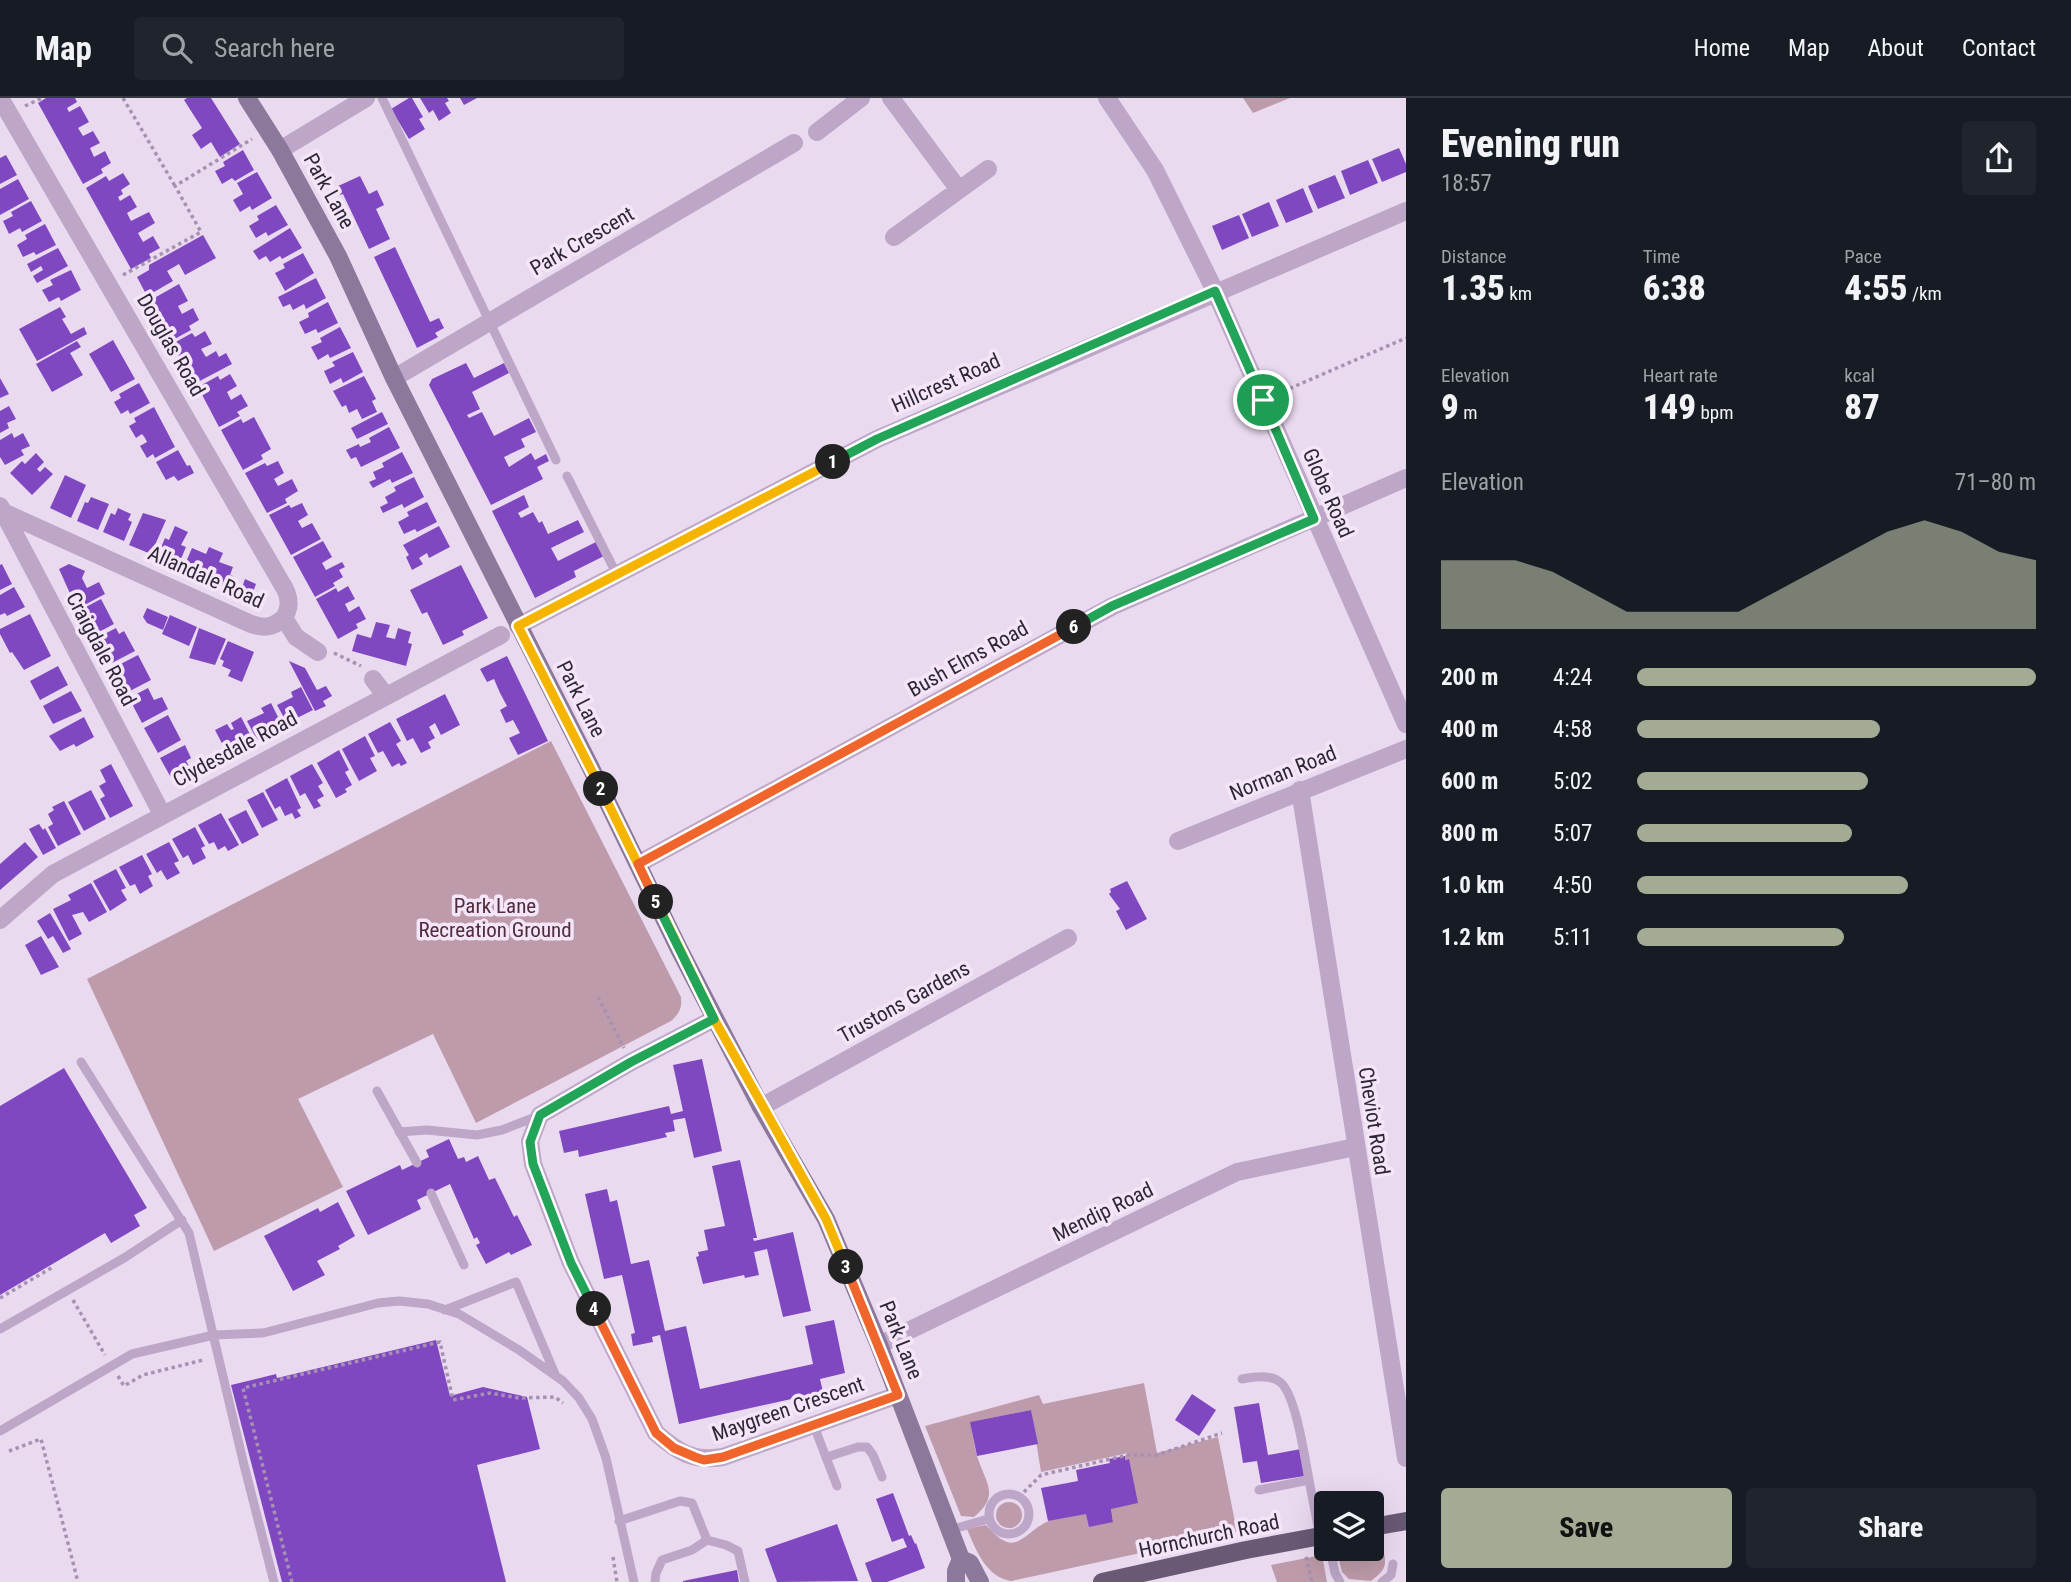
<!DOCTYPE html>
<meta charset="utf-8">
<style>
body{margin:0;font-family:"Roboto Condensed",sans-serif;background:#20242c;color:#f1f3f6;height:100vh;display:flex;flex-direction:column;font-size:26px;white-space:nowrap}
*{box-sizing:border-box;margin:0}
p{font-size:23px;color:#9ea1a6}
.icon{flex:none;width:38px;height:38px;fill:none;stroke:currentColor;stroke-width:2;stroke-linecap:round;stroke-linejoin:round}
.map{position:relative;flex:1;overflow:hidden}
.details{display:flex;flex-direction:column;background:#171b24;width:665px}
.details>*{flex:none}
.fabs{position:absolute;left:1314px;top:1393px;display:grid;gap:14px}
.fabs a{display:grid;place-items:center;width:70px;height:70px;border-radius:7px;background:#171b24;box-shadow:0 7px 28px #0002;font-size:35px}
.pin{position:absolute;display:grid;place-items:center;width:60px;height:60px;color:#fff;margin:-30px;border:4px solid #fff;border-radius:50%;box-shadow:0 2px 7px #0007}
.km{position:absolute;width:35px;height:35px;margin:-18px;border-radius:50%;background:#222;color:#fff;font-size:19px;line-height:35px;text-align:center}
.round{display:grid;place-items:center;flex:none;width:74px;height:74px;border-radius:7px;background:#20242c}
.overview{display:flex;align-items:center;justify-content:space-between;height:119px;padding:0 35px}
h1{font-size:38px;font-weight:800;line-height:52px}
.figures{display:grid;grid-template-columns:repeat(3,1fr);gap:10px;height:119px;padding:7px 35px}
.figures div{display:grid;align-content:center}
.figures b{font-size:35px;font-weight:800}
.figures small{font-size:19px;font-weight:400}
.figures p{font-size:19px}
.chart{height:196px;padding:14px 35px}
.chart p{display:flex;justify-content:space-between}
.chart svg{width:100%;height:126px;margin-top:7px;fill:#a3ab95;opacity:.7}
.primary-button{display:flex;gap:14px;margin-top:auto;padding:14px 35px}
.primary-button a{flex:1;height:80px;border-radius:7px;background:#a3ab95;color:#111;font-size:28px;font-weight:800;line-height:80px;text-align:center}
.primary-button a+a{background:#20242c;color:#f1f3f6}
ul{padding:0 35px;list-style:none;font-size:23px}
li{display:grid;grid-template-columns:112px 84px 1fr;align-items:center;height:52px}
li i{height:18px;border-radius:9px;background:#a3ab95}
header{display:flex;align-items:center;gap:42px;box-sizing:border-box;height:98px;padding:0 35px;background:#171b24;border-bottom:2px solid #363941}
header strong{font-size:33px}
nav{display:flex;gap:38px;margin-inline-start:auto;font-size:24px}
.search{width:490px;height:63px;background:#20242c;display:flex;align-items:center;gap:18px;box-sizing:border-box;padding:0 24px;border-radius:7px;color:#9ea1a6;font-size:26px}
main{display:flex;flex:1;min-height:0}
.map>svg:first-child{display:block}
</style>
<header>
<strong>Map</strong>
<div class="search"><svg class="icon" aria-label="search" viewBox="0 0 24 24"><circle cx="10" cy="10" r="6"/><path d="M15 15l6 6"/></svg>Search here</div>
<nav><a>Home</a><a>Map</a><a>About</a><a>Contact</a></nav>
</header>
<main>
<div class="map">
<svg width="1406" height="1484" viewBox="0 0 1406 1484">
<rect width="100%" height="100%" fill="#eadaf0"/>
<!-- green -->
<path fill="#be9baa" d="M1243,0H1290L1253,15Z
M551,643L681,899C682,910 680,915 671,923L476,1025L433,936L298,1001L343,1089L214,1153L87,881Z
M1144,1285L1157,1355L1218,1339L1237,1434L1011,1483C986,1479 976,1452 967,1431L986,1427C1017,1463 1021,1435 1049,1423C1058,1420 1077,1415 1087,1416C1095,1416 1105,1421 1113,1424L1111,1411L1128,1361L1125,1362V1358L1128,1355L1041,1374L1031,1312L971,1324C972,1335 974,1347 977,1358C985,1384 1001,1397 974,1419L961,1418L925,1328L1039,1297L1043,1306Z
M996 1417a13 13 0 1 1 26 0a13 13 0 1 1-26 0Z
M1382,1445C1386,1466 1389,1469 1371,1483L1349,1481L1342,1474L1337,1454L1372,1451V1447Z
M1322,1457L1327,1484H1277L1271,1467Z"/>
<!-- building -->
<path fill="#7f48c0" d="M46,0H75L77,4L67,10L69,14L80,8L89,24L78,30L83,38L93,33L100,45L90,50L94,59L105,53L111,65L101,71L103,75L83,86L38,5Z
M187,0H211L240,46L220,59L211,44L201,51L192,37L202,30L184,2Z
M409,0H412L423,19L419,21L425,31L409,41L391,11Z
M420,0H447L449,3L445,5L451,15L439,23L433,12L429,15Z
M460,0H477L464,7Z
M1399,50L1406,66V74L1382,84L1372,61Z
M243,52L254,72L235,83L232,80L222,86L215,73L225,68L223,64Z
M6,57L17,77L0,86V60Z
M1368,62L1378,85L1350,97L1341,73Z
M257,74L272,100L252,112L250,108L240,114L233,102L243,96L237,85Z
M123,75L130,86L121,92L123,96L118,99L120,103L130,97L137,109L127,115L131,123L149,114L155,125L138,135L143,144L153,138L160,150L149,156L151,160L131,171L86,90L106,78L109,83Z
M1335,77L1345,100L1318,111L1308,88Z
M360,78L369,96L377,92L384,107L376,111L390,141L369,151L343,96L340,97L336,89Z
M18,81L29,101L0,117V91Z
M1303,90L1313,114L1286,125L1276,102Z
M31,103L42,123L22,134L20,130L9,136L3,123L13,118L11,114Z
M1269,104L1279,128L1252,139L1242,116Z
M276,107L288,127L268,138L266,134L256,140L249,128L259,122L257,118Z
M1239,117L1249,140L1222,152L1212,128Z
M45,126L56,147L36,157L34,154L23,159L17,147L27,141L25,137Z
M290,130L302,150L282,161L280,158L270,164L266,158L259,162L253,153Z
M203,137L216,160L185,177L179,166L167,173L173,183L147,198L137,179L149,172V167Z
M395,149L430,224L439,220L444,230L435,235L438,239L417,250L374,159Z
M58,150L68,168L37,185L33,178L43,172L41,168L31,174L27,166Z
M303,155L314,175L285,193L275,175L285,170L283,166Z
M71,172L81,192L61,203L59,199L49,204L42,192L53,187L50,182Z
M316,180L326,200L306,211L304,206L293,212L290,206L283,209L278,199Z
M179,186L188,203L178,208L182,216L193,210L199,222L189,228L191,232L171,243L149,203Z
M328,204L338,225L318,235L316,231L305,236L299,224L309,219L308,215Z
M60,209L66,219L62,221L71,236L84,229L87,236L37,263L19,231Z
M340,229L351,250L330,260L328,256L318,262L311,249L322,244L320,240Z
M205,233L212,246L201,251L206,259L216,253L219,259L226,255L232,266L194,286L172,246L192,235L195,239Z
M113,242L135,281L111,294L89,256Z
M77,243L81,249L70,255L83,277L52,294L36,266Z
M353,254L363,274L343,285L341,280L330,286L324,273L335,268L332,264Z
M466,265L474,280L504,265L509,275L472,294L480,311L467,317L469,320L482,314L494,338L529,320L536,334L521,341L525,349L504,359L509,369L531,355L535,362L546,356L549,363L537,369L543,381L491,407L429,287L432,281Z
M230,276L237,288L227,294L231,302L241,296L248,308L237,314L240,318L219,329L198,289L218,278L220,282Z
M364,278L376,301L372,303L377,314L362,321L357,311L349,315L346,307L342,309L333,293Z
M0,280L9,296L0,300Z
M139,285L150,305L130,316L128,312L121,316L114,304L121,300L119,296Z
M9,308L16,321L7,325L9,330L0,335V313Z
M154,309L175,349L155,360L153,356L147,360L140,348L147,344L145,340L142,336L136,340L129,328L136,324L134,320Z
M382,314L388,326L357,341L351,330Z
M254,319L271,351L261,357L263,361L243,372L221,332L241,321L243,325Z
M389,329L400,350L361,369L356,359L351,361L346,352L359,346L360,349L371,344L369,340Z
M12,335L14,340L23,335L30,348L21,352L24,357L5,367L0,359V342Z
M178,352L187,368L190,367L194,375L178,383L174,378L166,382L156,364Z
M402,354L413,375L392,385L390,381L373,390L369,384L376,381L373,374L384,369L382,365Z
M36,355L44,364L37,371L40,374L45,369L53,376L32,397L10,375L22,363L25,366Z
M278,363L284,375L274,381L278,388L292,381L298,393L285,401L287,405L267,415L245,375L265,365L267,368Z
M65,377L86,387L71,420L50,410Z
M414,379L424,399L404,410L402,406L383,415L380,409L388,405L385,399L396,393L394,389Z
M524,397L529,409L518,415L521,420L533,414L539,425L542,423L548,436L578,422L584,434L551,450L558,463L596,444L604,458L574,473L576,479L535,500L492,413Z
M91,399L109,406L98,432L77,423L85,404L88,405Z
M427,404L437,424L417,434L415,431L404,436L398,424L409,418L407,414Z
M302,405L308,417L298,423L302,430L312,425L321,441L291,457L269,417L289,407L291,410Z
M118,410L131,416L128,422L132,424L124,443L103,434L111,415L115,417Z
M143,415L166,422L151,456L129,447Z
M175,428L188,434L181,447L186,449L178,468L157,459L165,440L169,442Z
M439,428L450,449L429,460L427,455L419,460L423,466L412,472L406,459L409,457L403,447Z
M323,443L332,459L322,465L326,472L342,464L345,469L339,472L343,479L333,485L335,488L315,499L293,459Z
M209,449L223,455L219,464L233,469L230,477L233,478L230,484L227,483L224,489L183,471L192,450L206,456Z
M2,466L12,486L0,492V467Z
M69,466L85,473L82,480L87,490L99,484L105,496L77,511L59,471Z
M461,467L488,520L462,533L464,537L443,547L427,514L422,516L410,492Z
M245,481L256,486L251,499L240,495Z
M348,488L355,501L345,506L349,514L359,508L366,521L356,526L358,530L338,541L316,501L336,490L338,494Z
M14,489L25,509L7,518L5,515L0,517V497Z
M101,501L114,526L95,536L82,511Z
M147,510L168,519L163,532L147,525L143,519Z
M30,516L51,558L24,572L12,554L10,555L0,536V531Z
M170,517L197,529L189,548L162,536Z
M376,524L390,527L386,539L395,541L398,530L411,534L408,545L412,546L406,568L352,553L357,536L371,540Z
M116,530L119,536L124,533L135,553L110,566L97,540Z
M199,530L226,541L215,567L189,560Z
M228,543L254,554L242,584L228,578L231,572L222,568L224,563L220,561Z
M138,557L151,582L126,595L113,570Z
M507,558L548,643L518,657L509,640L520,635L513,622L506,625L500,612L507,608L500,595L494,581L487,584L480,571Z
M289,563L305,570L317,592L326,588L332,598L323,603L326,608L315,613Z
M58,568L68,587L40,602L30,583Z
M301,589L313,612L287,625L277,607L293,599L291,594Z
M148,590L154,602L162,599L168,611L142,625L129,600Z
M71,593L82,613L53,626L43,608Z
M445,596L460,627L441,637L435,625L429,629L435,640L428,644L431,650L421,655L413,640L407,643L396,621Z
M271,605L283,629L257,642L247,623L264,615L261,610Z
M168,617L181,642L158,655L144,630Z
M84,619L94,639L76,649L74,646L60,653L49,638Z
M241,619L254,644L228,657L215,632L227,626L231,632L234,631L231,625Z
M390,624L401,643L396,646L407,665L401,668L399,665L392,669L383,653L378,655L368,636Z
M365,638L375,658L370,660L377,673L359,683L342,651Z
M185,647L191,660L186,663L193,675L174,685L160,660Z
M339,652L349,672L345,674L352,687L345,691L347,694L336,700L317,665Z
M111,666L133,708L110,720L100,701L105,698L99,688L106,684L100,672Z
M312,666L323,685L318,688L324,698L317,702L321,708L314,711L305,695L300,698L290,678Z
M287,680L301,710L297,712L301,718L295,721L292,715L285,718L280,708L275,711L265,692Z
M91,692L106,721L84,733L68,704Z
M263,694L278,722L262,730L247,702Z
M64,703L81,736L58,748L48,729L53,726L48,716L54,712L52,709Z
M246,712L259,737L242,746L228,721Z
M221,715L239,747L228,753L225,748L218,752L214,744L209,746L198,727Z
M39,726L43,732L45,730L56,750L43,757L29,731Z
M195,729L205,748L201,750L206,760L193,767L188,757L183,760L172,741Z
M25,744L38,759L0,792V766Z
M169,744L179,763L174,765L180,775L167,782L161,772L157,775L146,756Z
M142,757L152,776L148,778L153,788L140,796L135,786L130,788L119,769Z
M116,771L126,790L121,792L127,802L110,813L93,783Z
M1127,783L1147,821L1126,832L1116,813L1120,811L1109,796L1111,794L1110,791Z
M91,785L107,814L89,824L83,814L72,817L82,836L69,843L53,811L71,802L68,797Z
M50,815L71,851L63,855L53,838L48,841L37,823Z
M41,838L59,869L41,877L25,847Z
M702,961L722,1053L694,1060L685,1020L673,1022L675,1033L665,1035L667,1039L579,1059L578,1052L564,1055L559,1033L669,1008L671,1016L683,1013L673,967Z
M64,970L147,1110L134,1117L140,1128L111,1145L105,1135L0,1197V1008Z
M449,1041L458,1061L464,1059L466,1064L478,1058L489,1082L495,1080L514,1119L517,1117L532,1147L511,1157L509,1154L486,1166L476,1147L480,1145L477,1139L474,1141L450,1086L417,1102L421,1111L368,1137L346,1093L400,1067L402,1072L429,1059L426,1052Z
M740,1062L757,1140H753L754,1143L793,1134L811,1213L783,1219L767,1151L754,1154L759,1177L745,1180L744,1177L703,1186L696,1159L699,1158L698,1154L708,1152L704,1132L725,1128L712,1068Z
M607,1091L610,1104L617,1102L631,1166L649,1162L665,1233L686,1228L700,1291L813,1266L805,1228L834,1222L845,1275L820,1281L823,1294L679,1326L660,1237L652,1239L653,1244L633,1248L631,1236L635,1235L622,1177L604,1181L585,1096Z
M338,1104L355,1138L338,1148L340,1151L317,1163L325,1177L293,1193L264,1138L318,1110L320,1114Z
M436,1242L450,1298L483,1289L527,1299L540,1351L477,1367L506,1484H282L231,1287L276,1276L277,1280Z
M1192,1296L1216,1312L1199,1338L1175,1322Z
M1259,1305L1268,1357L1301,1351L1305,1378L1261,1385L1257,1363L1243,1365L1234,1309Z
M1031,1312L1038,1346L977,1358L970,1324Z
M1125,1358V1362L1129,1361L1138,1405L1111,1411L1113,1424L1089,1429L1086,1416L1048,1423L1041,1390L1078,1383L1076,1372L1110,1365L1109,1361Z
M893,1395L909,1438L911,1437L915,1446L916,1445L925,1470L887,1484H872L865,1465L907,1449L903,1440L892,1444L876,1401Z
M837,1426L858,1483L777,1484L765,1451Z
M737,1472L739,1484H683V1483Z"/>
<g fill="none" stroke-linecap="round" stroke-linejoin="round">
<!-- path -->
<path stroke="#a791b3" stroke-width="3.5" stroke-dasharray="3.5 3.5" stroke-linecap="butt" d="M123,0L175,88
M25,8L42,0
M123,177L201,134L175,88L252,41
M1277,296L1406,240
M334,555L361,568
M598,899L624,950
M0,1200L53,1169
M73,1202L105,1257
M118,1278L124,1288L143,1277L203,1262
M9,1353L41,1341L78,1484
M1019,1399L1041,1377L1128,1357H1157L1222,1335
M613,1459L617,1484
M1306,1459L1312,1484
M292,1484L243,1290L440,1244L453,1302L490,1295L519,1300L555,1299L563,1305"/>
<!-- lane -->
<path stroke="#bda6c7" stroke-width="9" d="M382,0L556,362
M567,378L617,477
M81,964L189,1135L244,1367L274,1484
M377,993L417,1065
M399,1034L427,1032L477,1037L502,1032L538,1018
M431,1095L464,1167
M445,1212L516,1184L555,1276
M0,1231L124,1160L182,1122
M1242,1281C1253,1279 1270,1276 1280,1284C1296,1296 1305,1362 1309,1382
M814,1328L837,1388
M0,1333L132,1256L214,1237L263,1235L378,1205L399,1203L428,1206L459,1216L519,1252L563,1283L579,1300L592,1321L606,1360L634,1484
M827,1359L858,1349H867L873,1357L882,1379
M1259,1392L1309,1382L1320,1439
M989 1416a20 20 0 1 1 40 0a20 20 0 1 1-40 0Z
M619,1423L680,1403L692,1405L707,1442
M950,1432L988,1421
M1330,1451L1335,1475L1340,1484
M655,1484L656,1475L662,1462L692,1452L707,1442L726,1447L738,1453L745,1484
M1382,1484L1391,1477L1393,1466"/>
<!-- street -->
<path stroke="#bda6c7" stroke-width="18" d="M0,0L285,491C290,502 290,510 284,520
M891,0L959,92
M1107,0L1155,72L1215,193L1406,626
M817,34L861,0
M280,52L366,0
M894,139L988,71
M394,280L794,45
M0,408L162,716
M1,415L3,414L251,526C265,531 273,529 284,520
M284,520L296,539L318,554
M518,528L877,341L1406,113
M373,581L385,597
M1300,692L1406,1360
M1178,743L1406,651
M638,766L1113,508L1406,380
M0,822L53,776L501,537
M714,921L631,964L540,1017L530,1043L533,1066L571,1165L656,1335C678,1354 693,1364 723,1359L898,1297
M761,1009L1068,840
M879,1247L1237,1074L1355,1049"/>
<!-- secondary -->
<path stroke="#8c789b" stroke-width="18" d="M247,0L280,52L338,158L394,280L589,666L678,849L761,1009L826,1121L879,1247L961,1461L970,1465L980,1484
M956,1484V1473L961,1461"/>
<!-- primary -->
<path stroke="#685975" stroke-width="18" d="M1372,1429L1406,1423
M1102,1484L1246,1452L1326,1437"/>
</g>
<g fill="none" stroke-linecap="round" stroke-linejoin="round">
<defs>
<path id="split-1" d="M833,364L877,341L1215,193L1263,302"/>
<path id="split-2" d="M601,691L518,528L833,364"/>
<path id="split-3" d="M601,691L714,921L826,1121L846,1169"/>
<path id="split-4" d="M594,1211L656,1335L674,1350L695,1359L704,1362L723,1359L898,1297L846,1169"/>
<path id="split-5" d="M594,1211L571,1165L533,1066L530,1044L540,1017L631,964L714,921L656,804"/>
<path id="split-6" d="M656,804L638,766L1074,529"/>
<path id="split-7" d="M1074,529L1112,508L1314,421L1263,302"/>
</defs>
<!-- split-1 casing -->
<use href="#split-1" stroke="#fff" stroke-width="14"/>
<!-- split-2 casing -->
<use href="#split-2" stroke="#fff" stroke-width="14"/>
<!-- split-3 casing -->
<use href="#split-3" stroke="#fff" stroke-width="14"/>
<!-- split-4 casing -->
<use href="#split-4" stroke="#fff" stroke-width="14"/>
<!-- split-5 casing -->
<use href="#split-5" stroke="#fff" stroke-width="14"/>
<!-- split-6 casing -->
<use href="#split-6" stroke="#fff" stroke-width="14"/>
<!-- split-7 casing -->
<use href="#split-7" stroke="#fff" stroke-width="14"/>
<!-- split-1 -->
<use href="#split-1" stroke="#22a559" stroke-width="9"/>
<!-- split-2 -->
<use href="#split-2" stroke="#f5b400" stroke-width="9"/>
<!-- split-3 -->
<use href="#split-3" stroke="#f5b400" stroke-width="9"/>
<!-- split-4 -->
<use href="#split-4" stroke="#f0652b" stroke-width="9"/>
<!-- split-5 -->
<use href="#split-5" stroke="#22a559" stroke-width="9"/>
<!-- split-6 -->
<use href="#split-6" stroke="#f0652b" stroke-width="9"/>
<!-- split-7 -->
<use href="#split-7" stroke="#22a559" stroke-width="9"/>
</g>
<g text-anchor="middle" stroke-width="7" stroke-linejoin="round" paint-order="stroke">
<!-- street labels -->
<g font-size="21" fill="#2e2734" stroke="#f4e6f8">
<text transform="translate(329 93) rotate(61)" y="7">Park Lane</text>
<text transform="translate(582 143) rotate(-30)" y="7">Park Crescent</text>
<text transform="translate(171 247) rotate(60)" y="7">Douglas Road</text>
<text transform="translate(946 285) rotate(-24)" y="7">Hillcrest Road</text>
<text transform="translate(1328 395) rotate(66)" y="7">Globe Road</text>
<text transform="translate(206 479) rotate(24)" y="7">Allandale Road</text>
<text transform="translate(101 551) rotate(62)" y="7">Craigdale Road</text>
<text transform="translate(968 561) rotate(-29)" y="7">Bush Elms Road</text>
<text transform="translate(581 601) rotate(63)" y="7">Park Lane</text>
<text transform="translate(235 651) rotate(-28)" y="7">Clydesdale Road</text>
<text transform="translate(1283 675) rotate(-22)" y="7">Norman Road</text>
<text transform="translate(904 904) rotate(-29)" y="7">Trustons Gardens</text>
<text transform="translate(1374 1023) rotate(81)" y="7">Cheviot Road</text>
<text transform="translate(1103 1114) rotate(-26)" y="7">Mendip Road</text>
<text transform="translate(901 1242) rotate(68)" y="7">Park Lane</text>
<text transform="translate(788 1311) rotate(-19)" y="7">Maygreen Crescent</text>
<text transform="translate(1209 1438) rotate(-12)" y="7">Hornchurch Road</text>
</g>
<!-- park labels -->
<g font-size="21" fill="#512c3b" stroke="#f4e6f8">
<text x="495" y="815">Park Lane<tspan x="495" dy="24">Recreation Ground</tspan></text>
</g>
</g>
</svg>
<div class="fabs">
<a><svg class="icon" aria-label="layers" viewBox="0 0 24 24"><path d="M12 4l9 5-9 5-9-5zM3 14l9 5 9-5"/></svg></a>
</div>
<div class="pin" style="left:1263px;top:302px;background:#1e9e55"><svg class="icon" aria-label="arrive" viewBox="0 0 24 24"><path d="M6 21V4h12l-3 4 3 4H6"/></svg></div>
<b class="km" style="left:833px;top:364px">1</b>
<b class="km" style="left:601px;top:691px">2</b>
<b class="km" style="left:846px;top:1169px">3</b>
<b class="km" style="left:594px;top:1211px">4</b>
<b class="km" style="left:656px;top:804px">5</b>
<b class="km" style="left:1074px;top:529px">6</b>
</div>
<section class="details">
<div class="overview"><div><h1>Evening run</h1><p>18:57</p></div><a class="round"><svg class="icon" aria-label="share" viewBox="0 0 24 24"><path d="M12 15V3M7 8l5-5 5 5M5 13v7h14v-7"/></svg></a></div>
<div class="figures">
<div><p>Distance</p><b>1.35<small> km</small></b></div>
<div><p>Time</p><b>6:38</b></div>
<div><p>Pace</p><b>4:55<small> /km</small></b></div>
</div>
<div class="figures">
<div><p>Elevation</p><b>9<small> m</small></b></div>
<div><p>Heart rate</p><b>149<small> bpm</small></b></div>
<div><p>kcal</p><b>87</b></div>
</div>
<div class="chart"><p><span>Elevation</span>71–80 m</p>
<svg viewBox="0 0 160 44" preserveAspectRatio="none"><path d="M0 44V20L10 20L20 20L30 24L40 31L50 38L60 38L70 38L80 38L90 31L100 24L110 17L120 10L130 6L140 10L150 17L160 20V44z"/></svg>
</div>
<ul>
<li><b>200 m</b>4:24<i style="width:100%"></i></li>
<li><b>400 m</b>4:58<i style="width:61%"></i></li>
<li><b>600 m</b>5:02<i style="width:58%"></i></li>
<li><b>800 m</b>5:07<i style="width:54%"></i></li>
<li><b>1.0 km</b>4:50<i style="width:68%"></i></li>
<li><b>1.2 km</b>5:11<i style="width:52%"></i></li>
</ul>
<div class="primary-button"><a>Save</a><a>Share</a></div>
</section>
</main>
